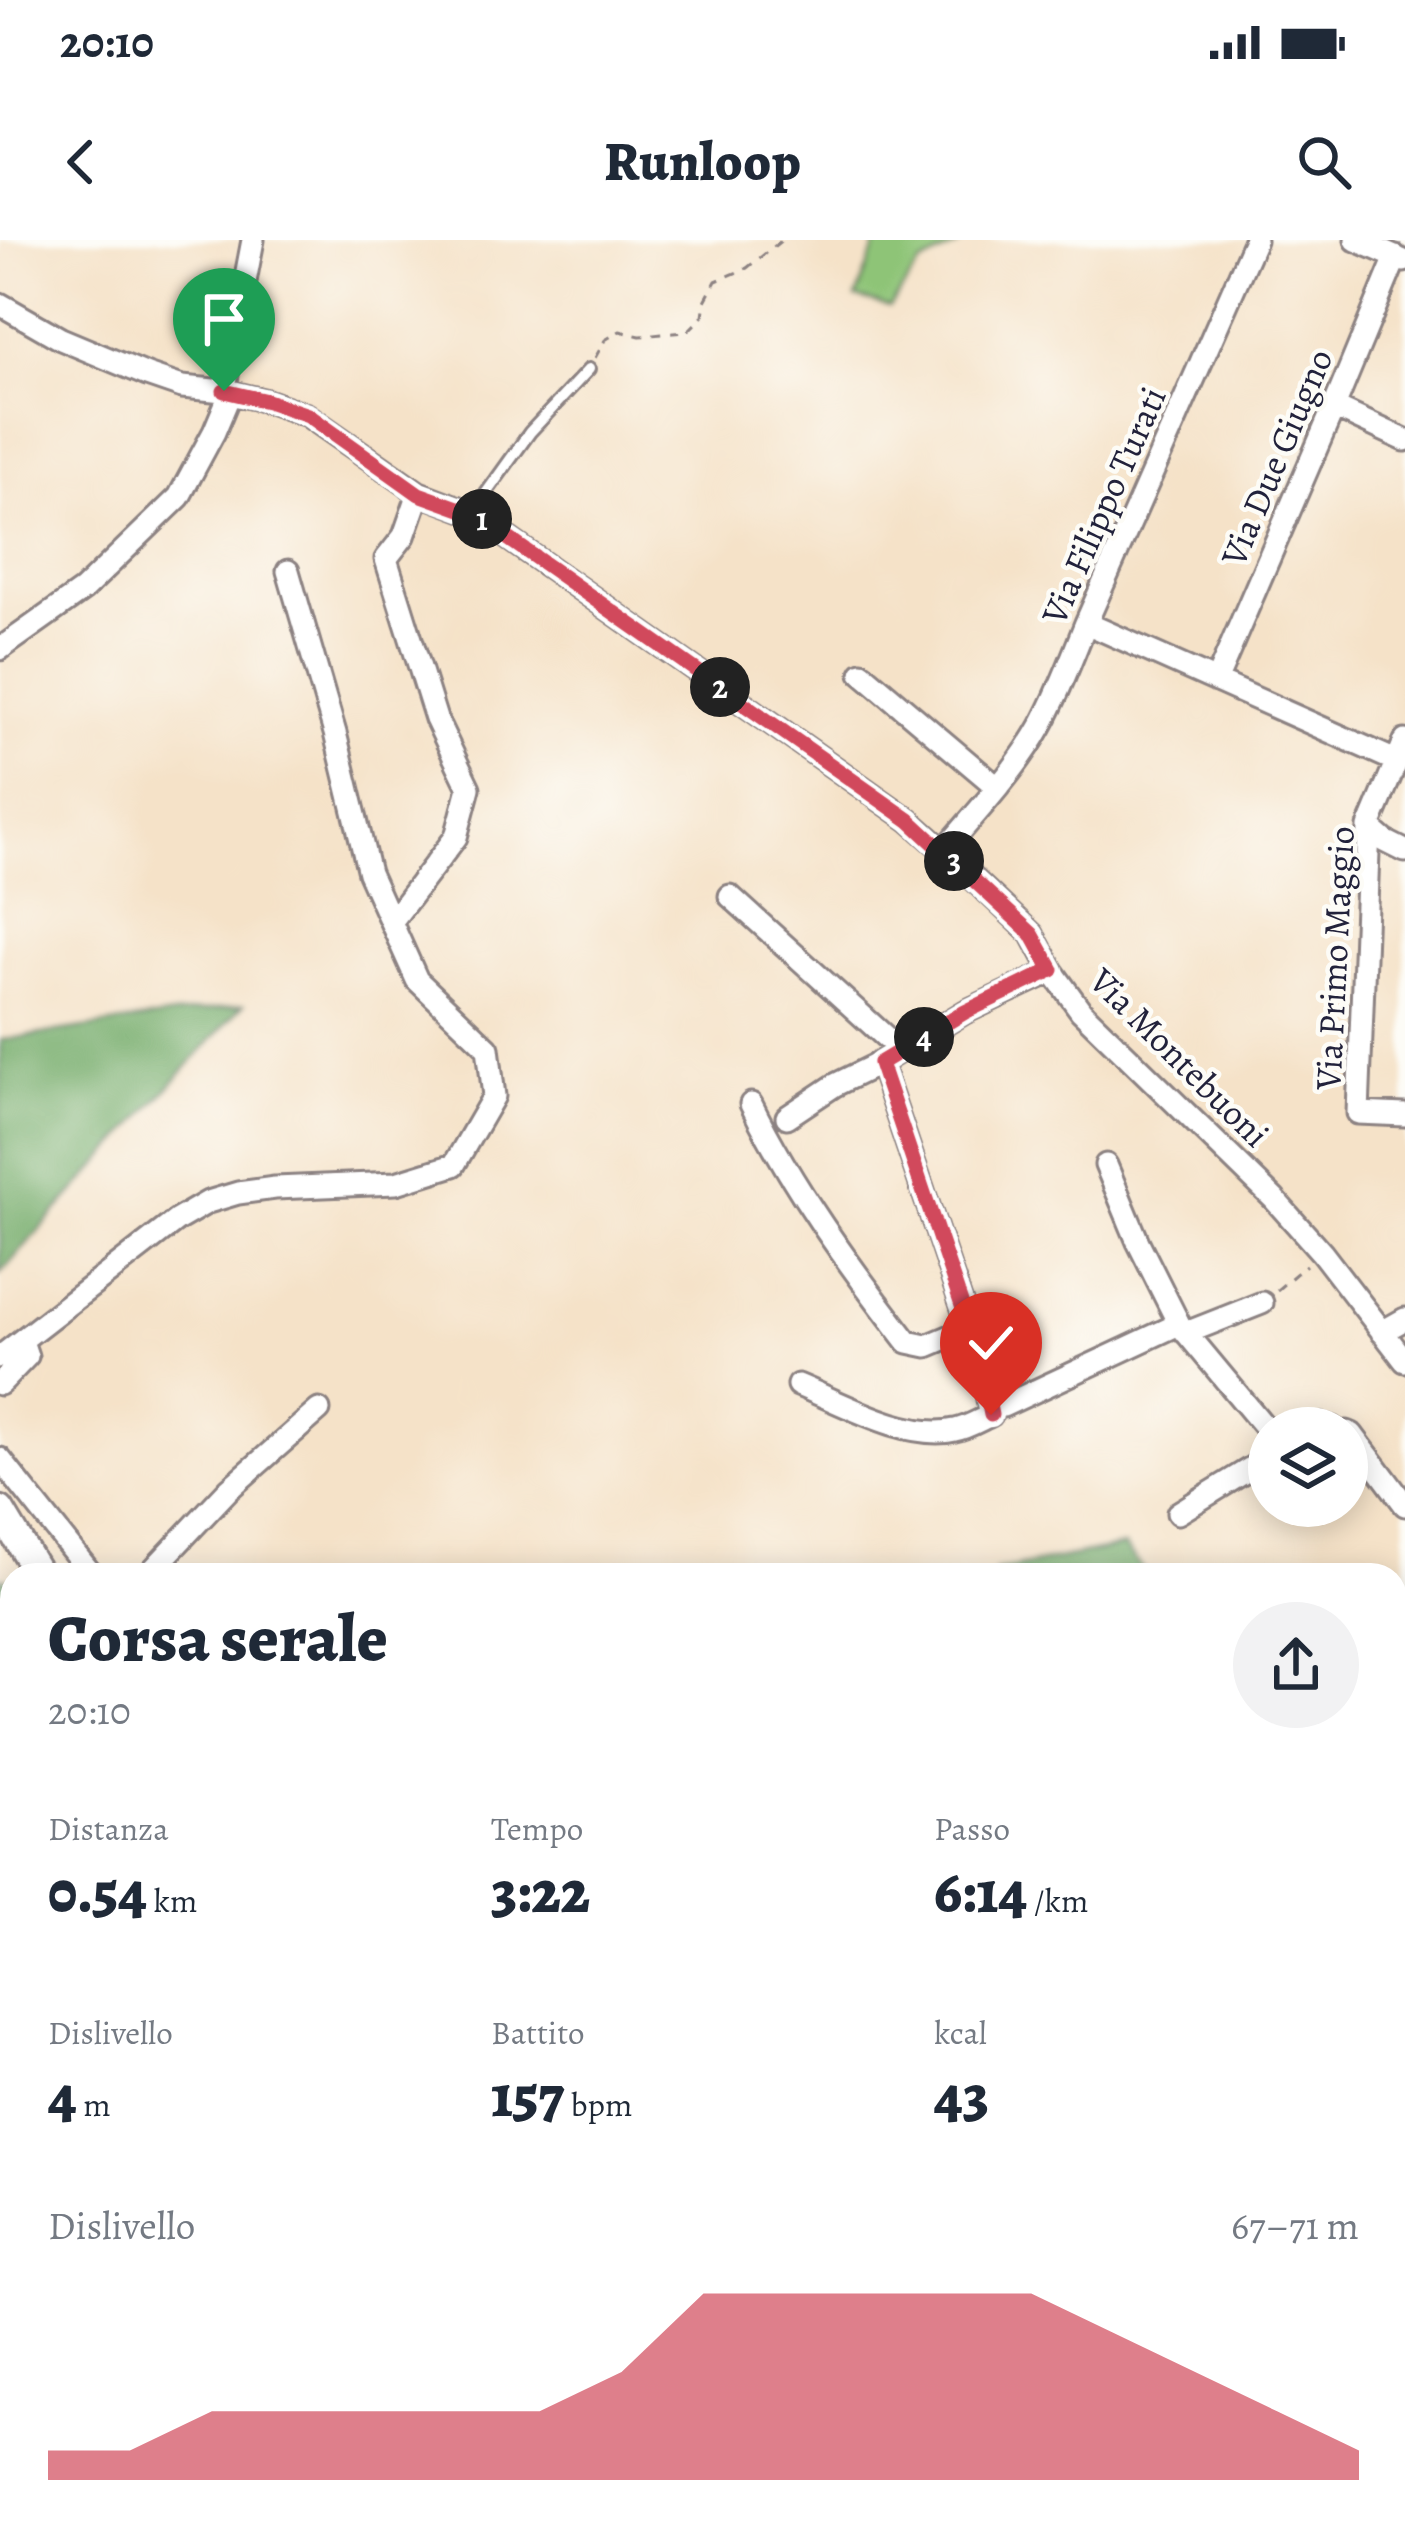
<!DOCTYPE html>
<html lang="it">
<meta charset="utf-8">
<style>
body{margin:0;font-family:Alegreya,serif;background:#f2f2f3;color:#1f2937;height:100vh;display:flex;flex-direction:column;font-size:45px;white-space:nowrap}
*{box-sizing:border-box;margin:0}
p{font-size:39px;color:#747a83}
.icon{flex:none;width:66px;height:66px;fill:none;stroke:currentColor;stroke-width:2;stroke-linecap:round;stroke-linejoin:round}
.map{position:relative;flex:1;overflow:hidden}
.drawer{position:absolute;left:0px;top:1323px;width:1407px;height:975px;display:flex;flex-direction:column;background:#fff;border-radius:36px 36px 0 0;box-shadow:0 6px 30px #0003}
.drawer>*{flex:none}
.tools{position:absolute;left:1248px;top:1167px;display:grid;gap:24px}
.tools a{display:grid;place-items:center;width:120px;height:120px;border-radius:50%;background:#fff;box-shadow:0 6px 30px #0003;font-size:60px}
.pin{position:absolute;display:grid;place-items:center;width:102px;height:102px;color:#fff;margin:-123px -51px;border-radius:50% 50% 50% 0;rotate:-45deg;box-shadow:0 0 12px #0007}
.pin .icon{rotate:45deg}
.km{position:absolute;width:60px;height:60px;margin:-30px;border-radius:50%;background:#222;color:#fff;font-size:33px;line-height:60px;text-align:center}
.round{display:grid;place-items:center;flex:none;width:126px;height:126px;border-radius:63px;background:#f2f2f3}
.head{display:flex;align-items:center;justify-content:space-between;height:204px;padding:0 48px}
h1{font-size:66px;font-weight:800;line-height:90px}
.metrics{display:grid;grid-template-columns:repeat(3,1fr);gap:18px;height:204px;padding:12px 48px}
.metrics div{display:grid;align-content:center}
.metrics b{font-size:60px;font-weight:800}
.metrics small{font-size:33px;font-weight:400}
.metrics p{font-size:33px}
.chart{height:336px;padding:24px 48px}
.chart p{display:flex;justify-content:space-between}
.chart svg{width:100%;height:216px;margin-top:12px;fill:#d1495b;opacity:.7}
.status{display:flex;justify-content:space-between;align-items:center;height:84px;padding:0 60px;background:#fff;direction:ltr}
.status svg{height:33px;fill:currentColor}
header{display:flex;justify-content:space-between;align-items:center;height:156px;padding:0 48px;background:#fff;font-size:54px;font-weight:800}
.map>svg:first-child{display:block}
</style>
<div class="status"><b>20:10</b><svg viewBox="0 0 49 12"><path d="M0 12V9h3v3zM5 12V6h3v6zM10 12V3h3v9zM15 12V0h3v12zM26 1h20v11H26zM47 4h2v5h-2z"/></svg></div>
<header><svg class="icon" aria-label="back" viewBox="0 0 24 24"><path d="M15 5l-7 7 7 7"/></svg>Runloop<svg class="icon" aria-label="search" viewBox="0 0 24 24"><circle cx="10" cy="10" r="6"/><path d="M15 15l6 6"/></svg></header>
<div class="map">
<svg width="1405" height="2297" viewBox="0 0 1405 2297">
<rect width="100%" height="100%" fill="#fdfcf7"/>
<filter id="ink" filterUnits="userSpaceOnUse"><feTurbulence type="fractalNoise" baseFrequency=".00833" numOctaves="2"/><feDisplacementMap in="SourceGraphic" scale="24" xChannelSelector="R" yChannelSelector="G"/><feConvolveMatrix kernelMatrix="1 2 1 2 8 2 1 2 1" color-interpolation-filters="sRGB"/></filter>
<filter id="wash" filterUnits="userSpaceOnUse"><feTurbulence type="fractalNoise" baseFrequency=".004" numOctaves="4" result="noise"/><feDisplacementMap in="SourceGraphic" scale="48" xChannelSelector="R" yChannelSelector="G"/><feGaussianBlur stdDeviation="2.7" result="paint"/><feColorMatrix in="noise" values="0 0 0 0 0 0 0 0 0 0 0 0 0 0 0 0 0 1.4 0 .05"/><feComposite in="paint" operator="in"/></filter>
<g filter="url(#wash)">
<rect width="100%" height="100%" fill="#f5e2c8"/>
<!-- green -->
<path fill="#8ec477" stroke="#587359" stroke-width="3" d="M878,0H956L959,5L920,25L890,67L856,58Z"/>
<!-- forest -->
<path fill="#72aa68" stroke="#4a6652" stroke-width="3" d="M243,765L0,1034V800Z
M1124,1306L1148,1335H994L996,1331Z
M0,1338L12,1340V1728L0,1718Z"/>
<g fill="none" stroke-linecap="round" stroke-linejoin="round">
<!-- stream -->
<path stroke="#76b9eb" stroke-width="6" d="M0,1537H12
M1395,1622L1405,1620"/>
</g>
</g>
<g filter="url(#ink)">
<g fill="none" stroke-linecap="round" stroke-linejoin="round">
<defs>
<path id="service" d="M472,273L530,192L589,129"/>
<path id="minor" d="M1356,0L1404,21
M0,64L61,99L147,135L182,147L224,151L267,161L307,175L419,253L472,273L909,580L944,611L1032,694L1052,731L1081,771L1274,959L1322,1013L1405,1121
M224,151L253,0
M1334,167L1405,200
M1086,383L1396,521
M0,409L83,350L179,257L214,192L230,154
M862,433L997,547
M1216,441L1334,167L1396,17
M1405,501L1369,587L1358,873L1405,875
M1369,587L1385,601L1405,611
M944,611C977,571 1016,531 1041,486C1059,453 1072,418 1086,383L1255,0
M730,656L901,811
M391,682L456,597L469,548L436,479L386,319L404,296L419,253
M751,864C793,949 851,1028 908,1102L927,1106L970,1088
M787,877L835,845L880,823L965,772L1052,731
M1106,925L1138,1002L1179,1084L1269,1192
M1382,1092L1405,1079
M1186,1093L1262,1063
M0,1117L177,980L208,962L238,953L275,948L396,943L454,925L494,856L488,808L417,740L369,633L335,493L288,331
M0,1144L27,1116L22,1101
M798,1145C842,1163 908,1201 955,1190C967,1188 980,1180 991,1175L980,1119L880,823
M1003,1166L1179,1084
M1318,1188L1323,1185L1333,1188
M1347,1192L1352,1194L1405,1265
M0,1219L92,1335
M1178,1273L1269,1217
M148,1335L229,1249L319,1170
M1395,1550L1405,1549
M1395,1918L1399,1915L1405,1919
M1395,1991L1405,2013
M1395,2063L1405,2066
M1279,2297L1281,2286"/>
<path id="secondary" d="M0,1270L39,1335
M1395,1411L1405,1410"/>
</defs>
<!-- service casing -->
<use href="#service" stroke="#8c8282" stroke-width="16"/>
<!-- minor casing -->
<use href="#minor" stroke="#8c8282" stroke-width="27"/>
<!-- secondary casing -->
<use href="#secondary" stroke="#8c8282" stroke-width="33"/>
<!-- path -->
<path stroke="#8c8282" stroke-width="3" stroke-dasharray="9 9" stroke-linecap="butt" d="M595,118L605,100L620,91L640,96L687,92L703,76L705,61L716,41L747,28L782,0
M1277,1050L1306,1025
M0,1381L12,1383
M0,1593L12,1604
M1395,1782L1405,1792"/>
<!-- service -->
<use href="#service" stroke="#fff" stroke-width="10"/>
<!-- minor -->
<use href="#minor" stroke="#fff" stroke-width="21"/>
<!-- secondary -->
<use href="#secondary" stroke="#fff" stroke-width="27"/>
</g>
</g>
<g fill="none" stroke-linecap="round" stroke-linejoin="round" filter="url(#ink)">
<defs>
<path id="route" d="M224,151L267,161L308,175L419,254L472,273L909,580L1032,694L1052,730L965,772L880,823L980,1119L991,1175"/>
</defs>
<!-- route casing -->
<use href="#route" stroke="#fff" stroke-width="24"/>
<!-- route -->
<use href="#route" stroke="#d1495b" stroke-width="15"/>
</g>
<g text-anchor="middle" stroke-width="9" stroke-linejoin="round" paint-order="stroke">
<!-- street labels -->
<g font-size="36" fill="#22223b" stroke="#fdfcf7">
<text transform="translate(1276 217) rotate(-67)" y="13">Via Due Giugno</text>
<text transform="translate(1103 265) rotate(-66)" y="13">Via Filippo Turati</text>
<text transform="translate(1334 718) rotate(-87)" y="13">Via Primo Maggio</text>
<text transform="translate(1180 817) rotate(45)" y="13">Via Montebuoni</text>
</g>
</g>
</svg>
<div class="tools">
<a><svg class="icon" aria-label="layers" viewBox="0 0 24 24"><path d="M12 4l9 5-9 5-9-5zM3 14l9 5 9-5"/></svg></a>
</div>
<div class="pin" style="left:224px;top:151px;background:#1e9e55"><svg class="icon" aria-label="arrive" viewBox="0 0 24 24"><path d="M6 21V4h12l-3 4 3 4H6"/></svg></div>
<div class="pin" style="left:991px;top:1175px;background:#d93025"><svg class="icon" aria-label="check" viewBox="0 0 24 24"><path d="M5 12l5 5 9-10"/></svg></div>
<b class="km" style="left:482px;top:279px">1</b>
<b class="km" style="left:720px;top:447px">2</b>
<b class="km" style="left:954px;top:621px">3</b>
<b class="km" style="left:924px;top:797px">4</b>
<section class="drawer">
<div class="head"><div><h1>Corsa serale</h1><p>20:10</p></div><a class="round"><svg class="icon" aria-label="share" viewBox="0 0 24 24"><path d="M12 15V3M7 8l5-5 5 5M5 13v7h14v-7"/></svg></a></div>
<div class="metrics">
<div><p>Distanza</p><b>0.54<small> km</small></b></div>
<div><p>Tempo</p><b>3:22</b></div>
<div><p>Passo</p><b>6:14<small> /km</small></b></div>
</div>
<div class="metrics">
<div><p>Dislivello</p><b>4<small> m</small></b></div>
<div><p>Battito</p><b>157<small> bpm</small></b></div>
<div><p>kcal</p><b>43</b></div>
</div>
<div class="chart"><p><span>Dislivello</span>67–71 m</p>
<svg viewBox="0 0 160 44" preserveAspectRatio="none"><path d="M0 44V38L10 38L20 30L30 30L40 30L50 30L60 30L70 22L80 6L90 6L100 6L110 6L120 6L130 14L140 22L150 30L160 38V44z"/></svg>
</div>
</section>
</div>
